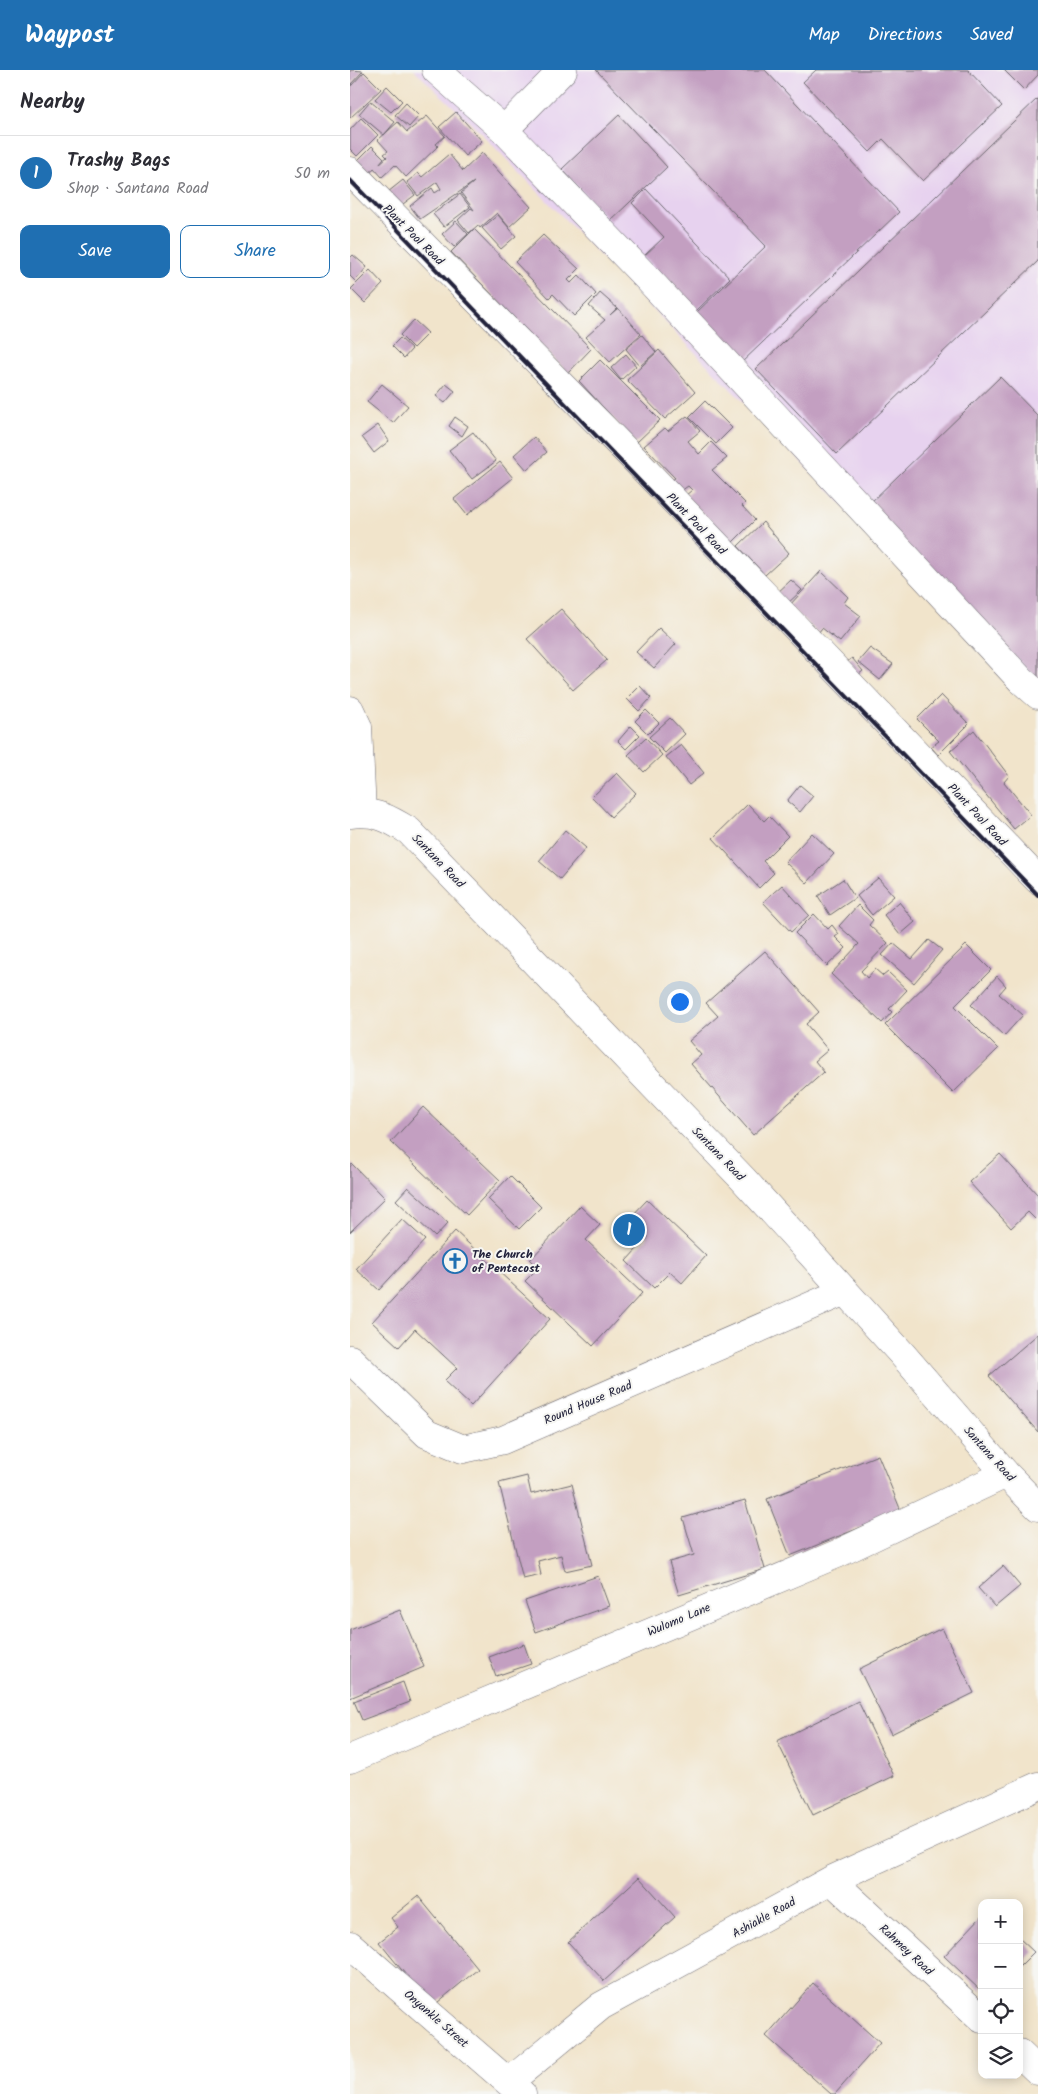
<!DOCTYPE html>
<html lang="en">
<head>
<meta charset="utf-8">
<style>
	:root { --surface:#fff; --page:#f7f7f7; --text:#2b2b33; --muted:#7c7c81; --line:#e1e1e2; --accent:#1f6fb2 }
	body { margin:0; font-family:Kalam,sans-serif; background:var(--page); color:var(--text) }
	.controls { position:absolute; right:15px; bottom:15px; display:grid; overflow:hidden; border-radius:10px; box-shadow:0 2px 12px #0003 }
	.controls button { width:45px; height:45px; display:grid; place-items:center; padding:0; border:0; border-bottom:1px solid var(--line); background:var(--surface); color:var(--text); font:25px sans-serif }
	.you { position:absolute; left:329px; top:931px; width:18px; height:18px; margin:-12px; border:4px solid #fff; border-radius:50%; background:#1a73e8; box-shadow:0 0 0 8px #1a73e833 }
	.badge { display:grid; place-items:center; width:32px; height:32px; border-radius:50%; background:var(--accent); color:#fff; font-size:16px; font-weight:700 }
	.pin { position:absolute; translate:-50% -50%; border:2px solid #fff; box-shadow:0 1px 5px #0006 }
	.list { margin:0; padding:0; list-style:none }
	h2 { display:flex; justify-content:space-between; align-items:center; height:65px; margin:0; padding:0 20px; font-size:21px }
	h2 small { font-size:16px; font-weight:400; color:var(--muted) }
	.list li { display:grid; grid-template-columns:32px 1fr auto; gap:15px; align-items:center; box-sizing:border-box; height:75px; padding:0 20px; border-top:1px solid var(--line) }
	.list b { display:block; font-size:19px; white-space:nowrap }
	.list p { margin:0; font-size:16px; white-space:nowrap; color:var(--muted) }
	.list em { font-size:16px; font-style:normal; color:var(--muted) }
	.actions { display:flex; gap:10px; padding:15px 20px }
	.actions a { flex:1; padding:11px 0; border:1px solid var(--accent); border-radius:10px; text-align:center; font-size:18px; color:var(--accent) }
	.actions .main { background:var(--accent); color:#fff }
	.icon { flex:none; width:28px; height:28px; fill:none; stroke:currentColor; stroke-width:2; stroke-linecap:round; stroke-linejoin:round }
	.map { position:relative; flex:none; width:688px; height:2024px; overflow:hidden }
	header { display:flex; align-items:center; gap:30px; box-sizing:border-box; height:70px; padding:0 25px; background:var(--accent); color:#fff }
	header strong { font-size:24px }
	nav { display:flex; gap:28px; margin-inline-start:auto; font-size:18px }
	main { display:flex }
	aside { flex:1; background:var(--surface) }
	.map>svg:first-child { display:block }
</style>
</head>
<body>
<header>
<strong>Waypost</strong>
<nav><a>Map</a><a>Directions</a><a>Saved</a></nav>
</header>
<main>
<aside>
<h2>Nearby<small></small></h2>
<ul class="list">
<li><span class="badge">1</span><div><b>Trashy Bags</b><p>Shop · Santana Road</p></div><em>50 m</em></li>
</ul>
<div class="actions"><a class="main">Save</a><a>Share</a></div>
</aside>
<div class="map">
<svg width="688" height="2024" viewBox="0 0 688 2024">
	<rect width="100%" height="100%" fill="#f6f6f2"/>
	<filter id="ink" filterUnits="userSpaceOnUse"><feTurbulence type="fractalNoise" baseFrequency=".02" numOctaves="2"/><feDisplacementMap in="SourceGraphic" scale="10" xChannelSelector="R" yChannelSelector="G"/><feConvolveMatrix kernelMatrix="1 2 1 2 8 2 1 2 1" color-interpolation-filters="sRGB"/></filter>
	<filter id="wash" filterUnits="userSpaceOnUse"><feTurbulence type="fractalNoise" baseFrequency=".0096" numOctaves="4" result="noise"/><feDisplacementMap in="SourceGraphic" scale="20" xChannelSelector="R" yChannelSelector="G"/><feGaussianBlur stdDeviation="1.12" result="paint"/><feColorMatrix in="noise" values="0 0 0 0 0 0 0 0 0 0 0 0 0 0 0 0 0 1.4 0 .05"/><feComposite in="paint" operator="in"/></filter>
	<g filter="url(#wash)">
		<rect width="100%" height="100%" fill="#f1e4cb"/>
		<path fill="#e7d2ef" d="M64,0H688V634L123,55Z"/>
		<g id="blocks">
			<path fill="#c39fc1" d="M0,0L13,1L0,15Z
				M246,0H415L549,142L390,294L346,243L416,176Z
				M466,0H618L652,36L573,111L533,69L520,82L453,12Z
				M654,0H688V5L674,20Z
				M14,2L31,19L0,48V17Z
				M37,16L52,31L41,42L25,29Z
				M688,28V191L487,384L406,299Z
				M20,31L45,52L34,65L9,44Z
				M56,33L69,46L59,57L45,45Z
				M106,42L132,71L115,86L89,57Z
				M269,45L317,97L260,151L212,99Z
				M77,46L95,66L86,74L88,76L56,107L45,95L32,107L24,98L20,103L7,91L22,76L34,88L29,94L37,87L34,84L38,81L28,70L48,52L57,62Z
				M11,48L28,65L7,86L0,79V60Z
				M132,83L181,137L159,157L147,143L130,158L128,155L119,163L108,150L121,138L124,140L111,123L124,112L70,149L60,136L82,118L85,123L91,119L87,112L68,126L57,112L68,103L72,107L99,84L113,101Z
				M53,110L65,125L49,137L38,122Z
				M296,119L380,208L346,241L294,186L314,167L282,133Z
				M110,124L120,137L94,157L83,144Z
				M148,145L166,166L151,179L132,158Z
				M106,151L118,164L104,177L92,164Z
				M124,159L241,279L218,303L101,182Z
				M193,165L229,199L218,210L221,213L229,205L246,224L224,246L203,224L199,228L165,192Z
				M3,185L17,197L5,211L0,206V188Z
				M20,200L33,214L15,233L1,219Z
				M250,223L267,238L260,245L268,238L291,264L260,292L236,267L255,250L239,236Z
				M64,250L78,263L63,278L50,265Z
				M292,265L306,282L290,296L276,279Z
				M50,268L62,279L54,288L42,276Z
				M309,280L345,322L315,349L277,310Z
				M276,284L286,296L271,310L261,298Z
				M250,290L310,350L286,373L229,311Z
				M650,307L688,346V610L517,436Z
				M32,314L58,336L43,353L17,332Z
				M96,314L105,321L95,333L86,326Z
				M355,331L382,358L366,374L339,347Z
				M337,346L350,361L338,371L349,384L361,372L377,388L362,400L395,433L392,436L405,450L382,473L335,426L342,420L338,416L328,423L319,412L325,408L294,376L315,358L318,361Z
				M105,347L118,356L112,366L99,356Z
				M28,355L39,371L24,383L12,367Z
				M123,362L146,391L122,409L99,380Z
				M184,367L197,382L177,400L164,385Z
				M150,392L163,408L117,445L104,429Z
				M413,452L439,483L415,505L388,476Z
				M471,501L498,527L494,533L511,546L490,572L472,558L468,563L439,536Z
				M441,510L452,520L436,535L426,524Z
				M211,539L257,590L223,620L177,569Z
				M309,558L326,574L304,598L286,582Z
				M520,578L543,594L530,610L508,592Z
				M502,588L513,601L508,605L497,592Z
				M290,616L301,628L289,641L277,629Z
				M591,625L619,654L588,685L581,677L589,671L567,649Z
				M296,640L309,653L298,664L285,651Z
				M320,648L335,664L315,683L299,667Z
				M281,656L290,665L276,679L268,671Z
				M624,660L659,706L654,712L681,745L664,759L600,681Z
				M296,668L312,685L294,702L278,685Z
				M331,675L354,703L339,715L316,687Z
				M267,703L286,723L261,747L242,727Z
				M450,715L463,726L450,742L437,731Z
				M398,734L414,751L419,746L438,766L413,791L424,803L409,818L363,768Z
				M215,760L236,778L210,809L189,791Z
				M462,763L484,784L457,813L435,792Z
				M528,808L544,826L522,845L507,826Z
				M493,809L505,828L480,845L468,826Z
				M432,815L459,845L441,862L413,832Z
				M549,832L565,852L550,865L534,845Z
				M508,835L523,850L519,855L538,873L511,901L517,908L525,899L533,906L538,902L557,920L539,939L542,942L532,953L481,904L509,874L489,856Z
				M464,844L478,859L482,855L489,864L485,867L496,878L477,896L445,863Z
				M579,870L592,880L564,913L532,885L543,873L562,889Z
				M616,875L641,900L605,936L648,979L603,1023L535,955Z
				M415,881L469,942L456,954L478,980L465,991L474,1002L403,1065L341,994L351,985L339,971L368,946L356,933Z
				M647,906L656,916L649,924L673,945L654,966L621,935Z
				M73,1037L150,1110L117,1145L41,1072Z
				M650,1084L688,1125V1146L685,1149L678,1142L661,1158L619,1112Z
				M2,1094L35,1128L0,1162V1097Z
				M160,1106L191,1137L169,1159L138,1129Z
				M58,1117L98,1153L85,1167L46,1130Z
				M297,1130L356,1186L332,1213L320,1202L304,1218L276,1191L298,1167L279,1149Z
				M230,1136L250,1155L236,1170L292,1223L243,1276L175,1211L188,1198L180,1190Z
				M52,1149L75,1170L29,1220L6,1199Z
				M105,1161L200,1249L121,1336L94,1311L107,1298L65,1259L49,1277L22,1252Z
				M688,1264V1362L639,1306Z
				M528,1385L551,1441L440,1486L417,1429Z
				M177,1406L181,1424L222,1414L242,1495L215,1501L211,1485L188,1491L191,1505L173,1509L149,1413Z
				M395,1430L415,1499L329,1525L319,1492L344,1485L333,1448Z
				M653,1496L670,1516L645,1537L628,1518Z
				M248,1506L259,1536L186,1562L175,1531Z
				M50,1540L74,1597L0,1628V1560Z
				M592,1558L624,1623L541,1664L509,1599Z
				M174,1574L181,1594L146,1606L139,1587Z
				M53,1612L60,1632L12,1650L4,1631Z
				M508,1631L544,1706L463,1745L427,1671Z
				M289,1807L325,1847L254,1911L218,1872Z
				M68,1826L128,1899L82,1937L29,1872L48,1857L41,1848Z
				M632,1846V1922L594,1886Z
				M669,1868L684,1882L669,1897Z
				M463,1913L530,1973L485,2024H481L416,1966Z"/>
		</g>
	</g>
	<g filter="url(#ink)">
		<use href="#blocks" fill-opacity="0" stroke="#6a666d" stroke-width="1"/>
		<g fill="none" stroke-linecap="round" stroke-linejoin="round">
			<defs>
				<path id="minor" d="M86,0L154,60L297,208L671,610L688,625
					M154,60L213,0
					M0,101L286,391L688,810
					M0,640L8,657L12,743
					M0,744C26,741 38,748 59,761L393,1109L552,1284L656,1404L688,1437
					M0,1289L77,1364L113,1379L153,1370L495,1221
					M0,1689L487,1484L656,1404
					M481,1810L632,1949
					M0,1875L172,2024
					M669,1983L688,2001
					M159,2012L251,1936L481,1810L688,1716"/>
			</defs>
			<use href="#minor" stroke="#6a666d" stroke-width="29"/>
			<use href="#minor" stroke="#fff" stroke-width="28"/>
			<path stroke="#22223b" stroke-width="4" d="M0,110L688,825"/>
		</g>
	</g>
	<defs>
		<symbol id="church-ring" viewBox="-11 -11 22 22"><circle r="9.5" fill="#f6f6f2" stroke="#1f6fb2" stroke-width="1.5"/><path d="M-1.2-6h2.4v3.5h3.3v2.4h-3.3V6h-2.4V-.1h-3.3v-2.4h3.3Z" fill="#1f6fb2"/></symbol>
	</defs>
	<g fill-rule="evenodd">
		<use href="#church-ring" x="91" y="1177" width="28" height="28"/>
	</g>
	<g text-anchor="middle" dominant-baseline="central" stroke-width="4" stroke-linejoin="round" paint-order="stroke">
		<g font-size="12" fill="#22223b" stroke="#f6f6f2">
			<text transform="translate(63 165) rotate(45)">Plant Pool Road</text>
			<text transform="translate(346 454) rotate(46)">Plant Pool Road</text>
			<text transform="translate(627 745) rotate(47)">Plant Pool Road</text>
			<text transform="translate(88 791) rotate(46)">Santana Road</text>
			<text transform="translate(368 1084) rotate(46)">Santana Road</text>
			<text transform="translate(238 1333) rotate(-23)">Round House Road</text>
			<text transform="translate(639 1384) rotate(48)">Santana Road</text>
			<text transform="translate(329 1550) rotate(-23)">Wulomo Lane</text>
			<text transform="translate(414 1848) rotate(-29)">Ashiakle Road</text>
			<text transform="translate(556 1880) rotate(43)">Rahmey Road</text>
			<text transform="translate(86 1949) rotate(41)">Onyankle Street</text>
		</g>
		<g font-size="12" font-weight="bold" fill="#22223b" stroke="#f6f6f2" text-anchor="start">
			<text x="122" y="1184">The Church<tspan x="122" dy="14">of Pentecost</tspan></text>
		</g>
	</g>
</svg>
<div class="controls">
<button>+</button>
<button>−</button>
<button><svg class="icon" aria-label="locate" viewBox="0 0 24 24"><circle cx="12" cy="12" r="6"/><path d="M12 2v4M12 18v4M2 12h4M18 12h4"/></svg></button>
<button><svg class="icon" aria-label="layers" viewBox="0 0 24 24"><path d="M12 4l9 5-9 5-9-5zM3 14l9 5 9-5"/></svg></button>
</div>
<div class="you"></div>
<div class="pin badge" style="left:279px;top:1160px">1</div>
</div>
</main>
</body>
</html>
